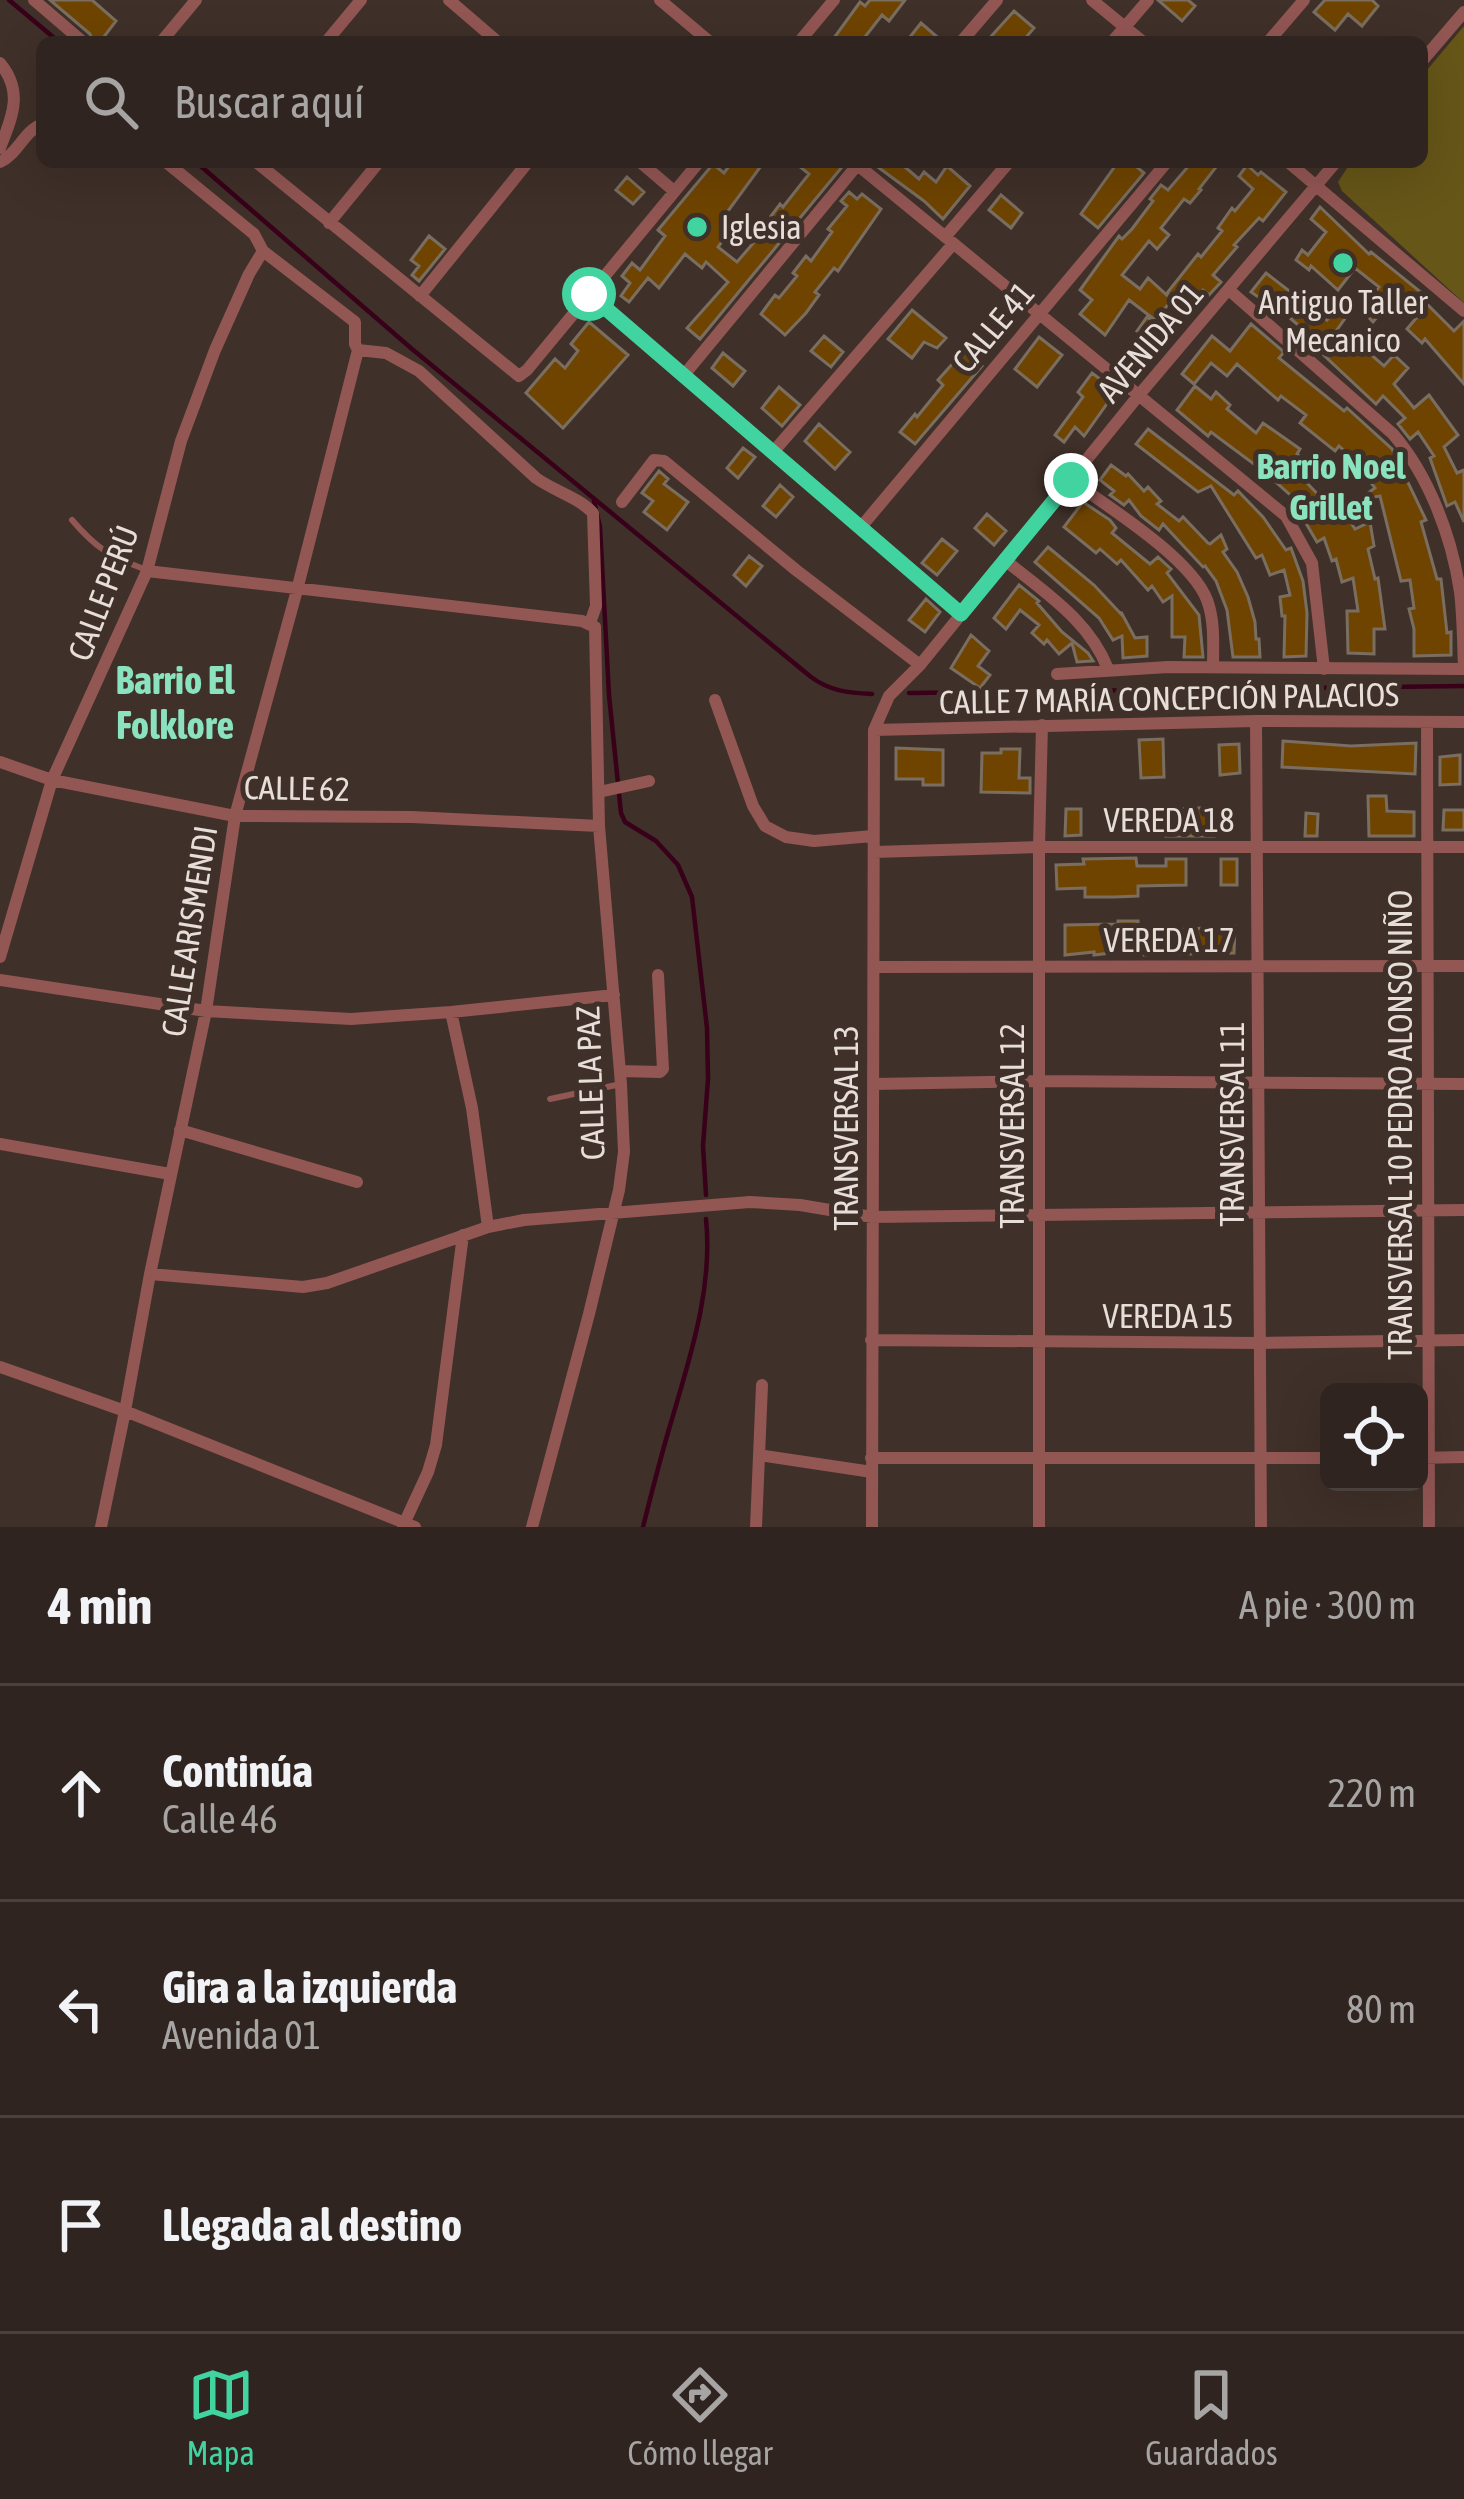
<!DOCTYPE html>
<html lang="es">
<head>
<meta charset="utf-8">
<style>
	:root { --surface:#2f241f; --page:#372c28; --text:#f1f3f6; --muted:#a7a4a4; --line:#4a413d; --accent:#41d4a1 }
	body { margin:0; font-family:"Asap Condensed",sans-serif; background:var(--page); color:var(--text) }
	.controls { position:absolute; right:36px; bottom:36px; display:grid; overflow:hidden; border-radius:18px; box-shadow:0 12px 48px #0002 }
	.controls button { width:108px; height:108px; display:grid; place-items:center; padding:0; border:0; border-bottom:3px solid var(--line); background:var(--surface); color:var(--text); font:60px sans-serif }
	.stop { position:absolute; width:36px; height:36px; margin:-27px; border:9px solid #41d4a1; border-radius:50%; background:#fff }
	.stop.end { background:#41d4a1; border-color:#fff; box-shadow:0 3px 12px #0008 }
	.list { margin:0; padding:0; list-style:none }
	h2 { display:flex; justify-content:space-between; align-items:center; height:156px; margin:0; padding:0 48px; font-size:51px }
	h2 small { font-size:39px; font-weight:400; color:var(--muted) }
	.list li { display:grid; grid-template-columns:78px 1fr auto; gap:36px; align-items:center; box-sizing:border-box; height:216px; padding:0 48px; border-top:3px solid var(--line) }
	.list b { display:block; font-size:45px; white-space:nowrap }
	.list p { margin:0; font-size:39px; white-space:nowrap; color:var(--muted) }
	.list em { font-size:39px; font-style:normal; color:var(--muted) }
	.icon { flex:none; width:66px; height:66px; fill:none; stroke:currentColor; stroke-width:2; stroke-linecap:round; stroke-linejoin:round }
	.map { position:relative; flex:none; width:1464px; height:1527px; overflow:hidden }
	.search { position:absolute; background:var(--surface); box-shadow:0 12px 48px #0002; left:36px; right:36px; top:36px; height:132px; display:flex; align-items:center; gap:30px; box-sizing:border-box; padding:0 42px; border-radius:18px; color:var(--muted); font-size:45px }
	.sheet { height:804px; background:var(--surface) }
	nav { display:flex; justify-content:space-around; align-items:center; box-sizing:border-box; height:168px; border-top:3px solid var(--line); background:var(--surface); font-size:33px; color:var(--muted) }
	nav a { display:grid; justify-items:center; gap:6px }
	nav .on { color:var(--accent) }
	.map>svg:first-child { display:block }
</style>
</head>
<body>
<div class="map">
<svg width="1464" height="1527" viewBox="0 0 1464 1527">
	<rect width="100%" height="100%" fill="#3f3029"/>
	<path fill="#665618" d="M1464,26V303L1342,191L1338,182L1351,162H1422V76Z"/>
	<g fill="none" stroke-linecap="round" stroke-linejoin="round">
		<path stroke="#380019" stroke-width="4.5" d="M9,0L59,42
			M196,162L412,349L811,677C830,691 848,693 872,694
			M594,501L600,527L609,695L621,813L625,822L656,841L678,865L692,897L707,1028L708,1079L703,1146L706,1195
			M909,693L1464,686
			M643,1527C652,1491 661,1455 672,1419C691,1354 713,1287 706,1219"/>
	</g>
	<path fill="#6f4400" stroke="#7a6e60" stroke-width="3" d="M50,0H92L116,21L100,42H93L90,34Z
		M870,0H905L889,21L882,15L861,42H831L860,2L865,6Z
		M1158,0H1188L1195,6L1182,21Z
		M1325,0H1372L1378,6L1362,26L1348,14L1335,30L1314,12Z
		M1014,11L1034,28L1022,42H986Z
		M921,23L943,42H906Z
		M732,162H764L725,215L735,224L718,247L737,262L774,219L771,216L780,204L783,207L809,174L794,162H835L842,167L700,339L687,328L728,282L706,262L702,268L685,254L659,288L648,278L629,302L621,296L630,283L622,276L632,263L640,270L665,236L658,230L713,164L724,173Z
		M871,162H899L919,179L924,172L936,182L947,166L970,186L943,219L924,201Z
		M1118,162H1131L1144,173L1098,228L1081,214Z
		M1192,162H1220L1199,189L1201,190L1190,203L1184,199L1161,228L1169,235L1157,249L1149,241L1122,275L1140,289L1148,278L1172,300L1155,320L1129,300L1105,335L1080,314L1092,300L1080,290L1119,236L1122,239L1132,229L1153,201L1150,199L1161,185L1168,190Z
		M1247,165L1258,175L1261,172L1286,192L1263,221L1259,218L1234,245L1237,247L1213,275L1221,282L1209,295L1203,290L1185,310L1167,293L1198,254L1201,257L1222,231L1218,228L1232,208L1235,211L1253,189L1239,176Z
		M627,177L644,192L633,204L616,190Z
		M849,192L857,199L862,194L881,209L838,271L834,268L815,292L819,295L806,313L785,335L761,314L775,295L779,298L797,276L793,273L806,256L811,261L832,232L828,229L847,206L841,201Z
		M1001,195L1022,213L1011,228L989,210Z
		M1320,207L1369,254L1371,252L1428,298L1425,302L1454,331L1464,321V384L1425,339L1422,343L1407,329L1418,316L1394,297L1373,322L1361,309L1379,287L1355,268L1338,290L1311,266L1309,270L1296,260L1302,250L1308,255L1326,232L1311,219Z
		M429,236L445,249L419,281L412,275L419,266L411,260Z
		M1266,273L1327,320L1335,308L1346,317L1334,334L1356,353L1361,346L1384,366L1394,355L1408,368L1394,384L1414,408L1429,395L1458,435L1444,447L1457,473L1464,470V522L1455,502L1447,506L1430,458L1434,456L1418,432L1410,439L1398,424L1405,418L1383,396L1376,404L1316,348L1315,350L1299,338L1305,331L1291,319L1294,315L1265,293L1261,299L1251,292Z
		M912,310L946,338L937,348L924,342L912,358L888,339Z
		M1147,317L1168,333L1136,374L1121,360L1143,335L1137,331Z
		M589,322L628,355L563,428L526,393L555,359L565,368L578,351L571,344Z
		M1251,324L1284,352L1279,358L1344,411L1347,408L1392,449L1426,520L1421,522L1437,579H1441L1447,633L1451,632V655L1414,656V629L1409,609L1414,608L1410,580L1401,581L1380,496L1358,500L1375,488L1362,471L1364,469L1339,446L1335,451L1300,423L1306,415L1281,396L1278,400L1237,364L1227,376L1211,363L1194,384L1182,374L1212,336L1230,351Z
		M824,336L843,352L831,367L811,351Z
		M1039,337L1062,355L1037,387L1015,369Z
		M963,352L982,366L915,444L900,432L915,414L917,417L943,385L938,380Z
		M723,353L745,371L733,386L712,368Z
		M1092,373L1116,391L1084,436L1075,427L1064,442L1055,435L1083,397L1078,392Z
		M1195,386L1211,399L1216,392L1230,405L1227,409L1256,433L1263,423L1300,449L1297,454L1316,470L1306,482L1329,506L1337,501L1355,529L1370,522L1374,546L1368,549L1375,579L1378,578L1385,629H1374V654L1348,653L1347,611H1358L1353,578L1342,582L1336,559L1332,561L1324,538L1317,542L1304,520L1291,506L1297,501L1262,470L1211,432L1208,436L1177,410Z
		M779,387L800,405L782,426L762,408Z
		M819,424L850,452L835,469L805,441Z
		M1148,429L1234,495L1238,491L1263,517L1286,550L1291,548L1303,581L1307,613L1306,656L1284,657L1285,616H1282L1280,597L1290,595L1284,570L1270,575L1262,555L1256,558L1211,486L1198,492L1136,444Z
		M743,448L755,457L738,478L727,468Z
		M1111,465L1126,476L1128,474L1144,491L1148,487L1161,501L1157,504L1179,521L1183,517L1208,543L1210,544L1221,535L1227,549L1223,552L1237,572L1248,597L1255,622L1256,639H1259L1260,657H1233L1227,610L1216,581L1205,566L1203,567L1163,524L1159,530L1141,516L1129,500L1124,505L1110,495L1114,491L1100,480Z
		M659,471L668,479L664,484L688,502L667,530L644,512L653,501L642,493Z
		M780,485L793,497L776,517L763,506Z
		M1083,502L1110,520L1116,528L1112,533L1150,564L1158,557L1171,569L1167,573L1199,615L1203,657H1184L1185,637H1172V596L1163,602L1152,586L1148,590L1121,560L1117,564L1100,549L1096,553L1064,527Z
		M987,514L1006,531L994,545L975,528Z
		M942,539L957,551L937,575L922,563Z
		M1048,547L1094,585L1121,614V612L1135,638L1147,637V656L1123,658L1122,636L1113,640L1099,618L1035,562Z
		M749,556L762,566L746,586L734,575Z
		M1019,585L1039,601L1037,603L1062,632L1088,653L1093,661L1077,662L1072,643L1059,654L1047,640L1044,644L1032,633L1039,625L1020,610L1006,629L994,618Z
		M926,599L940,612L925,632L909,620Z
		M971,635L989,651L978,666L990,675L980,688L951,668Z
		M1163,739L1164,777L1141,778L1139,740Z
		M1283,741L1351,746L1416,743L1415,774L1282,767Z
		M1239,744L1240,773L1220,775L1219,745Z
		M896,748L943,750V785H923V779H896Z
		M1001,749H1020L1019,778H1030V793L981,792L982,753H1001Z
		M1460,755V784L1440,785V757Z
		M1368,796H1386L1387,811L1414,812V836H1369Z
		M1213,807L1214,836H1166V810Z
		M1066,809H1081V835L1065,836Z
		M1444,810H1464V830H1443Z
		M1306,813L1318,814L1317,836H1305Z
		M1136,858L1137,866H1166V859H1186V885L1138,886V896L1115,897H1085V888L1057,889L1056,865L1084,864L1083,859Z
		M1221,859H1237V885H1221Z
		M1118,921H1138V935H1174V930L1235,926L1234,953L1144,955V949L1094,955V952L1065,955V925L1118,924Z"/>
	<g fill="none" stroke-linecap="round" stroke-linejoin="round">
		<path stroke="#925653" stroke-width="6" d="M72,520C96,548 109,556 144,569
			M550,1099L621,1084"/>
		<path stroke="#925653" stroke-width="12" d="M34,0L83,42
			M449,0L498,42
			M660,0L710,42
			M1092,0L1143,42
			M161,42L196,0
			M326,42L361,0
			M799,42L834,0
			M961,42L997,0
			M1112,42L1148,0
			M1268,42L1304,0
			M1422,61L1464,12
			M0,63C24,92 12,117 0,148
			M0,162C17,155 24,131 42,124
			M256,162L519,376L527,370L699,162
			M640,162L674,191
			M854,162L1286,516L1312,563L1324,669
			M1288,162L1464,311
			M329,223L379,162
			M945,237L1009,162
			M589,294L961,614
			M420,296L528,162
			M358,350L386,353L419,371L536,478C554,491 578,497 593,513L596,606L590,623
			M684,375L859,163
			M774,451L953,244
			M1071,480C1108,507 1191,558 1207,600C1215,621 1213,645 1213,667
			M622,502L654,460L664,461L796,570L920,665
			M861,527L1167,162
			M1005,560C1044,592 1089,620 1108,669
			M147,571L582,621L595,627L599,826L621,1084L624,1152L619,1190L589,1314L532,1527
			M1057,674L1168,667L1464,669C1463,643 1463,617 1460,592C1452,537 1429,476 1393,434L1229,290
			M715,700L753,806L765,826L786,837L814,841L873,836
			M1256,721L1261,1527
			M1427,722L1429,1527
			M874,730L1256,721L1464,722
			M0,762L52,780L235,816L412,817L599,826
			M599,792L649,781
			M874,852L1039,847H1464
			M0,957L52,780L147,571L181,441L215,350L249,274L263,251
			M874,967L1464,966
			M0,980L206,1011L351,1019L451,1012L614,995
			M451,1012L472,1108L488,1227
			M620,1071L660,1072L663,1069L658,975
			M873,1084L1039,1081L1464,1084
			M180,1130L357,1182
			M0,1144L170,1174
			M150,1274L303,1287L327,1283L488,1227L524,1220L750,1202L800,1205L872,1217L1464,1210
			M871,1340L1260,1343L1464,1340
			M0,1367L125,1411L415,1527
			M759,1455L872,1472
			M871,1458H1329
			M1419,1458L1464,1457
			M403,1526L428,1472L436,1445L463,1235
			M101,1527L125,1411L150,1274L206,1011L235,816L297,590L358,350L355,344V322L263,251L254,234L166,162
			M756,1527L762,1385
			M872,1527L874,730L889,696L920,665L1139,395L1336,162
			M1039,1527V847L1042,725"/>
	</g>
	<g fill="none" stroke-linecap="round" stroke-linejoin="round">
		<path stroke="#41d4a1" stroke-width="15" d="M589,294L961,614L1071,480"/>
	</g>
	<g fill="#41d4a1" stroke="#3f3029" stroke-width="4.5">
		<circle cx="697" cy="227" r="12"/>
		<circle cx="1343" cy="263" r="12"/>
	</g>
	<g text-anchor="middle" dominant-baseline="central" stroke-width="10" stroke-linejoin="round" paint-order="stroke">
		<g font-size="33" fill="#e8ded9" stroke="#3f3029" text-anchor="start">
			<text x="721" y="227">Iglesia</text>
			<text x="1343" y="302" text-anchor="middle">Antiguo Taller<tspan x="1343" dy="38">Mecanico</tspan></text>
		</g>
		<g font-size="33" fill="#e8ded9" stroke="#3f3029">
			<text transform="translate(993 327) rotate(-50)">CALLE 41</text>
			<text transform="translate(1150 342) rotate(-50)">AVENIDA 01</text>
			<text transform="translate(103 593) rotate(-69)">CALLE PERÚ</text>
			<text transform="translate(1169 698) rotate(-1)">CALLE 7 MARÍA CONCEPCIÓN PALACIOS</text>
			<text transform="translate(297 788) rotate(1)">CALLE 62</text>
			<text x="1169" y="820">VEREDA 18</text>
			<text transform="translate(189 931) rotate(-81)">CALLE ARISMENDI</text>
			<text x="1169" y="940">VEREDA 17</text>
			<text transform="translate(590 1083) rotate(-92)">CALLE LA PAZ</text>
			<text transform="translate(1232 1124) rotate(-90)">TRANSVERSAL 11</text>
			<text transform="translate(1400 1125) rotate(-90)">TRANSVERSAL 10 PEDRO ALONSO NIÑO</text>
			<text transform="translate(1012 1126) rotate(-90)">TRANSVERSAL 12</text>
			<text transform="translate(846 1128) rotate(-90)">TRANSVERSAL 13</text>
			<text x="1168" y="1316">VEREDA 15</text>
		</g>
		<g font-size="36" font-weight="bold" fill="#8be2be" stroke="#3f3029">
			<text x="1331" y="466">Barrio Noel<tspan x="1331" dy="41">Grillet</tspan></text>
		</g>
		<g font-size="39" font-weight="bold" fill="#8be2be" stroke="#3f3029">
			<text x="175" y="680">Barrio El<tspan x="175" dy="45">Folklore</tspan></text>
		</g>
	</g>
</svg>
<div class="controls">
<button><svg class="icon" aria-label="locate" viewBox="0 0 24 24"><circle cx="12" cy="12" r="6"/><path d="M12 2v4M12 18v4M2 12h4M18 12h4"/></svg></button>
</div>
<div class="stop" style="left:589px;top:294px"></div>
<div class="stop end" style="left:1071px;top:480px"></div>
<div class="search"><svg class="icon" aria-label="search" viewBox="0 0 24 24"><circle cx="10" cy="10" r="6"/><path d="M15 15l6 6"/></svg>Buscar aquí</div>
</div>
<section class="sheet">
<h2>4 min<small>A pie · 300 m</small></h2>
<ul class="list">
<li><svg class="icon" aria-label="ahead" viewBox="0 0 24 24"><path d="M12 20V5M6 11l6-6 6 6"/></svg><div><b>Continúa</b><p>Calle 46</p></div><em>220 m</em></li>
<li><svg class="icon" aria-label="left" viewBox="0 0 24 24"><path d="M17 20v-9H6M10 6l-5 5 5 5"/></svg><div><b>Gira a la izquierda</b><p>Avenida 01</p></div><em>80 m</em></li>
<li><svg class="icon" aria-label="arrive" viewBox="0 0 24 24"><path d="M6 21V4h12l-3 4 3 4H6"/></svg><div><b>Llegada al destino</b></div></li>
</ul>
</section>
<nav>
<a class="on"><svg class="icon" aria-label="map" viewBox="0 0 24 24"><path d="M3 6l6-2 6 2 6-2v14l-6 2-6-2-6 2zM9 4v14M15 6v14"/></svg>Mapa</a>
<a><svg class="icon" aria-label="directions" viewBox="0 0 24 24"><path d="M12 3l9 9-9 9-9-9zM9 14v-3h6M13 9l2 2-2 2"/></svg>Cómo llegar</a>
<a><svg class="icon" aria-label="saved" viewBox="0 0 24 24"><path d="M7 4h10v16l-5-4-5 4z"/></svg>Guardados</a>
</nav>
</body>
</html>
